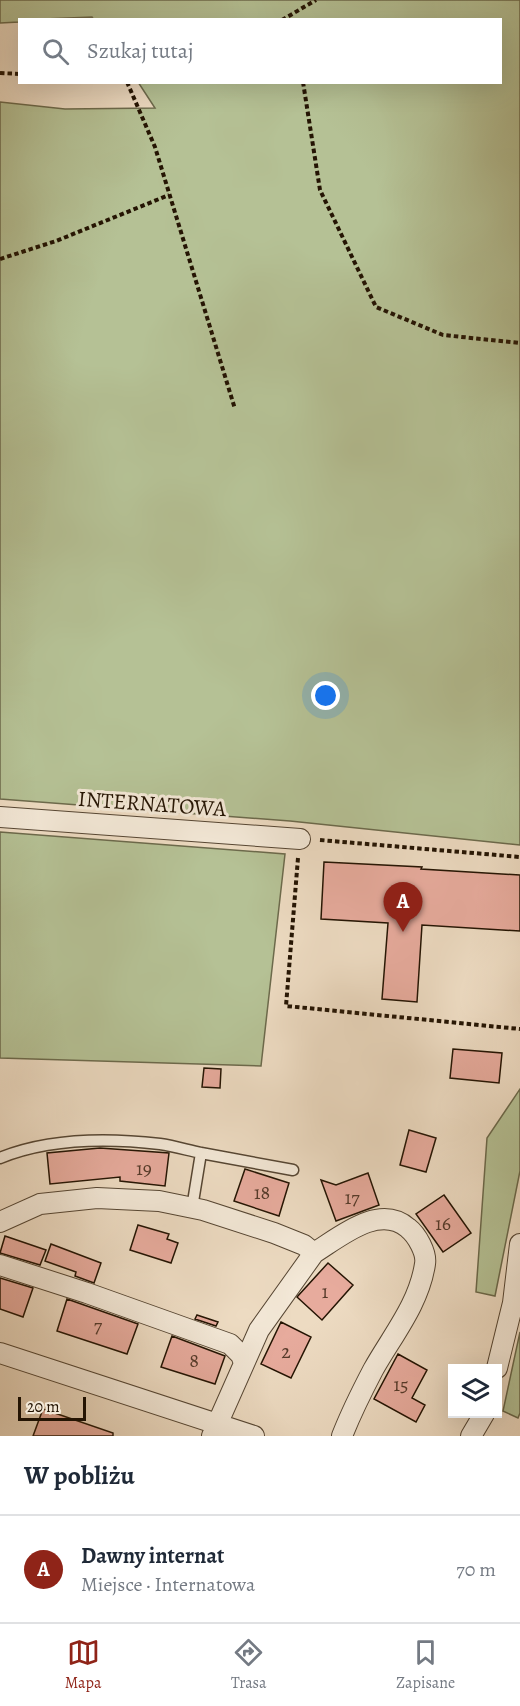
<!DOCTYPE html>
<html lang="pl">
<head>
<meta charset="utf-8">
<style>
	:root { --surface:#fff; --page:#f2f2f3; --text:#1f2937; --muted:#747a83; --line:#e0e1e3; --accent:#8f2418 }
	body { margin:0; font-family:Alegreya,serif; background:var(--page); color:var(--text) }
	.controls { position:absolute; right:18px; bottom:18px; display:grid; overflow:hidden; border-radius:0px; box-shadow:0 6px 24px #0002 }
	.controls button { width:54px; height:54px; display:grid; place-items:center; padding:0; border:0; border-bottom:2px solid var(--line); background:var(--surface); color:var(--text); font:30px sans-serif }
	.scale { position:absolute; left:18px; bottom:15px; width:68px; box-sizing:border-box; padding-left:6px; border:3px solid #241403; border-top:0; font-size:16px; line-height:21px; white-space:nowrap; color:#241403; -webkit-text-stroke:4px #f3e8d7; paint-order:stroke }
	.you { position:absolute; left:326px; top:696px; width:21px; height:21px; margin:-15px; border:4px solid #fff; border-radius:50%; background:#1a73e8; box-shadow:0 0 0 9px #1a73e833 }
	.badge { display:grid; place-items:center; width:39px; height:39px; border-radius:50%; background:var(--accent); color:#fff; font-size:20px; font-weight:700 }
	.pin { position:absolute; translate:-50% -50px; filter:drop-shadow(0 2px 3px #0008) }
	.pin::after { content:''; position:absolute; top:32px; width:21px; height:18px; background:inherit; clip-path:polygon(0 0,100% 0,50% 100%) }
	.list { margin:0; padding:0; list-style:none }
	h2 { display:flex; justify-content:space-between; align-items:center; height:78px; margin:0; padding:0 24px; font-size:26px }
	h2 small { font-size:20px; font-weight:400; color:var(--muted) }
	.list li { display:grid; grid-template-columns:39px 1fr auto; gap:18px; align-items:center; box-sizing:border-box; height:108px; padding:0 24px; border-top:2px solid var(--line) }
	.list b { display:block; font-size:22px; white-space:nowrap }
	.list p { margin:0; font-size:20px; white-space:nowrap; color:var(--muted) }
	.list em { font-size:20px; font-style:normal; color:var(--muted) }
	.icon { flex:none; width:33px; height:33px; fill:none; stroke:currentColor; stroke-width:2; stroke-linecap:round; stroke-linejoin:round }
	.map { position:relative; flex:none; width:520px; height:1436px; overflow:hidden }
	.search { position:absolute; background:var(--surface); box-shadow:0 6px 24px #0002; left:18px; right:18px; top:18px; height:66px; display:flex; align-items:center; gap:15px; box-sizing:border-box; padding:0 21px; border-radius:0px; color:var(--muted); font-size:22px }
	.sheet { height:186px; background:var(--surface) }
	nav { display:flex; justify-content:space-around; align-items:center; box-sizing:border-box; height:84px; border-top:2px solid var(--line); background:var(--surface); font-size:16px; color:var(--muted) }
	nav a { display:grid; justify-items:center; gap:3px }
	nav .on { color:var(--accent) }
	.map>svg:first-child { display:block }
</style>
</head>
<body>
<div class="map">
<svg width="520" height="1436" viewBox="0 0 520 1436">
	<rect width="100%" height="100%" fill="#eddbc2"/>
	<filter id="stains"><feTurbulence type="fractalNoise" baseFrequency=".00333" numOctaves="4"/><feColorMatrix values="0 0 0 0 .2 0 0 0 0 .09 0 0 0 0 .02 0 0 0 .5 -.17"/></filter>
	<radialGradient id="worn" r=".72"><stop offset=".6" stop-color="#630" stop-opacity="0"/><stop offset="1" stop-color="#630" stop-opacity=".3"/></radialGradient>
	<path fill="#b5c195" stroke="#6c6a4c" stroke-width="1.5" d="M0,0H520V845L290,821L0,799V102L65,109L155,108L138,82H500V20H94L92,17L20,20L19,22L0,23Z
		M0,832L285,854L261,1066L0,1058Z
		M520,1089V1171L495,1296L476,1292L487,1138Z
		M520,1332V1413L518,1418L503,1411Z"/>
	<path fill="#e7ab9d" stroke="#241403" stroke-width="1.5" d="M324,862L422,867L421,869L520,875V931L422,925L417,1002L382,999L388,923L321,919Z
		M453,1049L502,1053L499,1083L450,1078Z
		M204,1068L221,1069L220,1088L202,1087Z
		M409,1130L436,1138L426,1172L400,1165Z
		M100,1148L169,1153L165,1186L120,1181V1177L50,1184L47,1153Z
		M245,1169L289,1183L279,1216L234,1201Z
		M368,1173L379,1205L336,1221L321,1180L336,1185Z
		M444,1195L471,1233L443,1252L416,1214Z
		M138,1225L169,1234L167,1239L178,1243L171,1263L130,1250Z
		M5,1236L46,1250L40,1265L0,1253Z
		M51,1244L101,1263L94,1283L75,1276L76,1272L45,1261Z
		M328,1263L353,1285L322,1320L297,1297Z
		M0,1278L33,1288L23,1317L0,1309Z
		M67,1299L138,1324L127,1354L57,1331Z
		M197,1315L218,1322L216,1326L195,1319Z
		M281,1322L311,1337L291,1378L261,1364Z
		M172,1336L225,1356L215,1384L161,1367Z
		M398,1354L427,1370L412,1398L425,1405L416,1422L374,1399Z
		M43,1409L113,1433V1436H33Z"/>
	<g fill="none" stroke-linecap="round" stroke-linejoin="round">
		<defs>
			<path id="lane" d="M0,1158C49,1138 108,1138 160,1144C174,1146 187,1150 201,1153
				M192,1208L201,1153L293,1170"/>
			<path id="street" d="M0,817L300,839
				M0,1222L40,1204L97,1198L159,1201L203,1210L274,1233L304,1245L314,1253C340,1237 379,1203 408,1228C417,1235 427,1253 425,1264C419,1304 392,1336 373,1370C362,1391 351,1413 342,1436
				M0,1265L87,1293L230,1344L241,1355L244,1363
				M0,1353L254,1436
				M497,1368L513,1303L520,1244
				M212,1436L259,1330L314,1253
				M471,1436L484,1414"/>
		</defs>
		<use href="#lane" stroke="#564633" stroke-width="13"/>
		<use href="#street" stroke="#564633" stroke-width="22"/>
		<path stroke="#241403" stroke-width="4" stroke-dasharray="4.5 3" stroke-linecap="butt" d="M282,20L316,0
			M0,73L20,74
			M127,82L155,147L235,409
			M303,82L320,190L376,307L443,335L520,343
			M0,259L56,241L169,195
			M320,840L520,857
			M298,858L286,1006L520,1029"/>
		<use href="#lane" stroke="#f3e8d7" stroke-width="10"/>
		<use href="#street" stroke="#f3e8d7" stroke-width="20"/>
	</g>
	<g text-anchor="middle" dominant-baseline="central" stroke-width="6" stroke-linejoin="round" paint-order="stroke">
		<g font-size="20" fill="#553a2a">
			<text x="144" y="1168">19</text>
			<text x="262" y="1192">18</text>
			<text x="352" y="1197">17</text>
			<text x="443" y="1223">16</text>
			<text x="325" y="1291">1</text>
			<text x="98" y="1325">7</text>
			<text x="286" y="1351">2</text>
			<text x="194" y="1360">8</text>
			<text x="401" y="1384">15</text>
		</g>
		<g font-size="22" fill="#241403" stroke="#f3e8d7">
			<text transform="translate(152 804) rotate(4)">INTERNATOWA</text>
		</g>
	</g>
	<rect width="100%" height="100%" filter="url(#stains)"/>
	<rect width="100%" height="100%" fill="url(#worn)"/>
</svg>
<div class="controls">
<button><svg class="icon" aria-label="layers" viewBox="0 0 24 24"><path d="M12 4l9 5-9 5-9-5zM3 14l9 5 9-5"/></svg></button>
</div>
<div class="scale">20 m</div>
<div class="you"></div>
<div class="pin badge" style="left:403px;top:932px">A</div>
<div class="search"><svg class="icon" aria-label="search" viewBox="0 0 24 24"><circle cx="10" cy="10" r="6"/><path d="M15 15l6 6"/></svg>Szukaj tutaj</div>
</div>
<section class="sheet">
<h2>W pobliżu<small></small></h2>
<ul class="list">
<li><span class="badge">A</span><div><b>Dawny internat</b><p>Miejsce · Internatowa</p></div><em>70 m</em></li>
</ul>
</section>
<nav>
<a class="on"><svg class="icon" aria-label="map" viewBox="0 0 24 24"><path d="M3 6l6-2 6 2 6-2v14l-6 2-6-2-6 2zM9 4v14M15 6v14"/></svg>Mapa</a>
<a><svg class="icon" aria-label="directions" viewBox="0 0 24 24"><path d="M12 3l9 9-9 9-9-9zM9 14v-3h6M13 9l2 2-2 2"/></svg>Trasa</a>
<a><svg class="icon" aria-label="saved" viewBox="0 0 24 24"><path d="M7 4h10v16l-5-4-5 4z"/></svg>Zapisane</a>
</nav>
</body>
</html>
